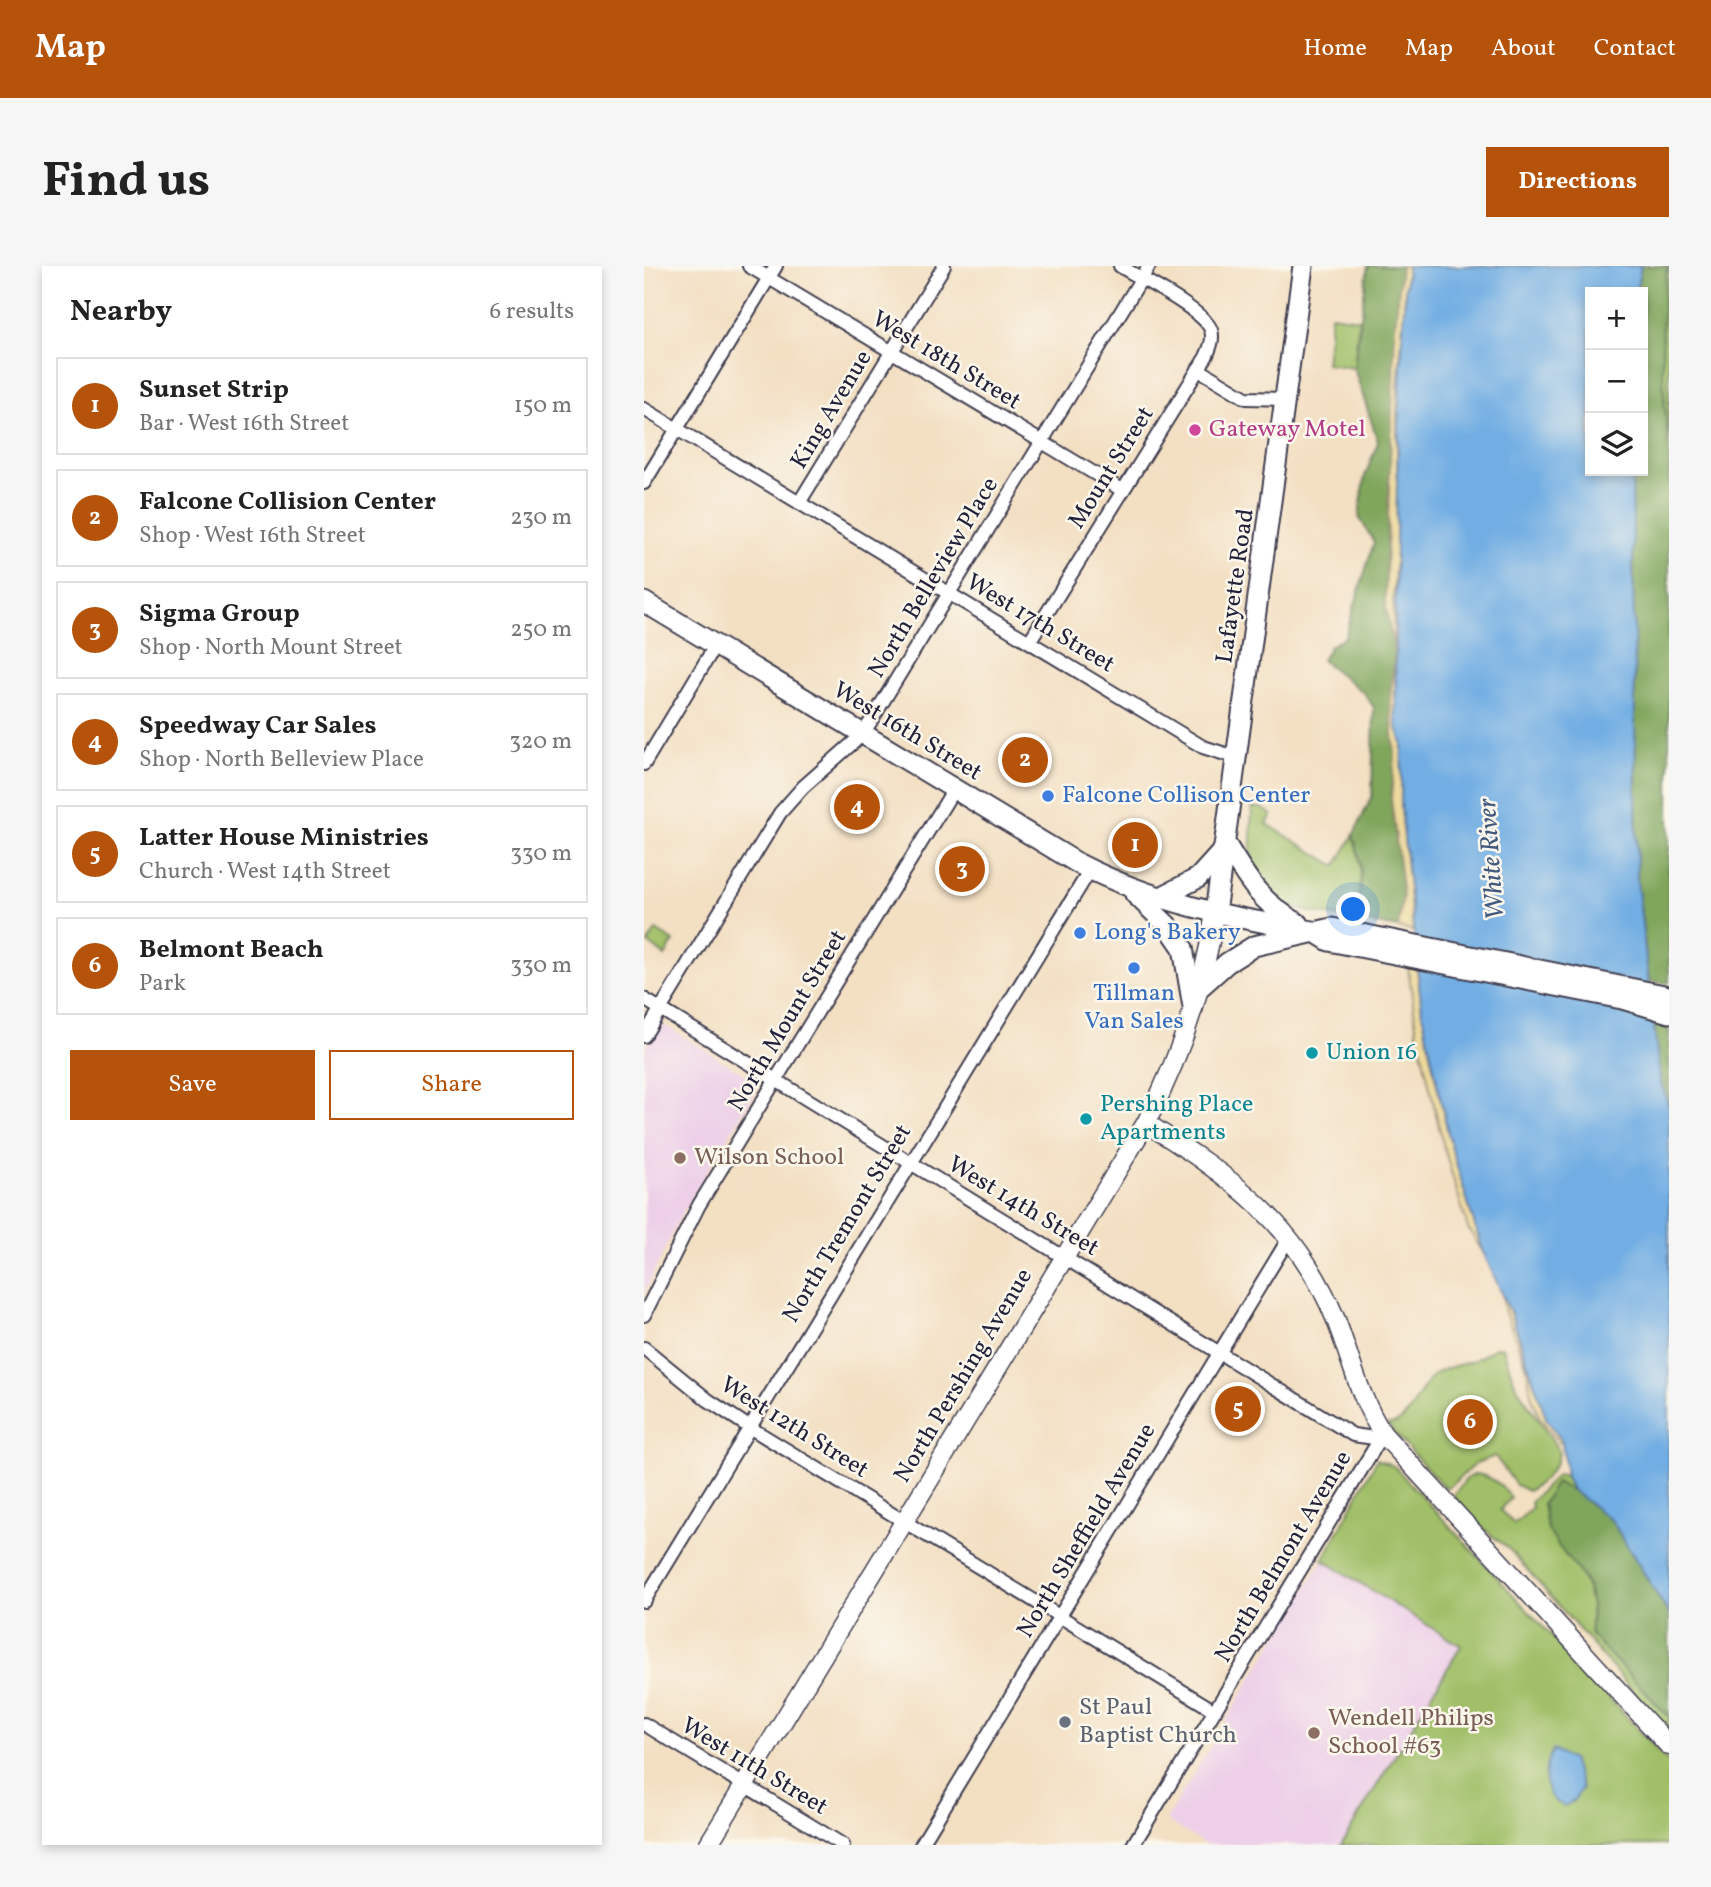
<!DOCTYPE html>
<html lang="en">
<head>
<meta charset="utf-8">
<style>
	:root { --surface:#fff; --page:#f6f6f6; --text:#222; --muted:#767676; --line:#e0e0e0; --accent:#b45309 }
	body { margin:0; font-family:Vollkorn,serif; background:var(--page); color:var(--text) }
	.controls { position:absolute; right:21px; top:21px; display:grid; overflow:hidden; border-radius:0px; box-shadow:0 4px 10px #0003 }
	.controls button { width:63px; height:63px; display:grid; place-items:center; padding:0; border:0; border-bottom:2px solid var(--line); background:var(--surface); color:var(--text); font:35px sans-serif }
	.you { position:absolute; left:710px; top:644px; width:24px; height:24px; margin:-18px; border:5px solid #fff; border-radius:50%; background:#1a73e8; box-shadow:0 0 0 10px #1a73e833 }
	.badge { display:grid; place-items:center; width:46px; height:46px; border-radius:50%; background:var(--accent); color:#fff; font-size:23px; font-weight:700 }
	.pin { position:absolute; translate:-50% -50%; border:4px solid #fff; box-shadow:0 2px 7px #0006 }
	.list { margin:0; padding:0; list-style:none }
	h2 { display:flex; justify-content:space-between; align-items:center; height:91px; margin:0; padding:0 28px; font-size:30px }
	h2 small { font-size:23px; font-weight:400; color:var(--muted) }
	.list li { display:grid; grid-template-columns:46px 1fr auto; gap:21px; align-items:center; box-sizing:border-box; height:98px; margin:0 14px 14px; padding:0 14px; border:2px solid var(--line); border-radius:0px }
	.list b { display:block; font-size:26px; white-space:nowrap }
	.list p { margin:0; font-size:23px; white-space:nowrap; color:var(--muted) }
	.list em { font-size:23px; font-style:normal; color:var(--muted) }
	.actions { display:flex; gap:14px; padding:21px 28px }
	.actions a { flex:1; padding:16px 0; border:2px solid var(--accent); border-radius:0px; text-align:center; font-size:24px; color:var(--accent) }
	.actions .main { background:var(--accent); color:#fff }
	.icon { flex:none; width:38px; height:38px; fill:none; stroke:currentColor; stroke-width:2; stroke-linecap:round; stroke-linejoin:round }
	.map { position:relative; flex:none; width:1025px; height:1579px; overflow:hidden; border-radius:0px }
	header { display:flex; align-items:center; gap:42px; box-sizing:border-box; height:98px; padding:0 35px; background:var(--accent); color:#fff }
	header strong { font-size:33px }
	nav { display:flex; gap:38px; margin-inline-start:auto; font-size:24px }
	.intro { display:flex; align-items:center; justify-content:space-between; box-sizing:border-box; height:168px; padding:0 42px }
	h1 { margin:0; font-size:49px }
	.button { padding:18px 32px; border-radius:0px; background:var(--accent); color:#fff; font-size:24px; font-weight:700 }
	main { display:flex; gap:42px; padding:0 42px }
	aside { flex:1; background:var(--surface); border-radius:0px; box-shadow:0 4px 10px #0003 }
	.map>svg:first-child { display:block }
</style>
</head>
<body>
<header>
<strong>Map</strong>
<nav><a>Home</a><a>Map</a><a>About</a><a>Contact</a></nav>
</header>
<div class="intro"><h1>Find us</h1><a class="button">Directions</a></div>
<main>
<aside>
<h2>Nearby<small>6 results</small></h2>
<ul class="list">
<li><span class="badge">1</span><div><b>Sunset Strip</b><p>Bar · West 16th Street</p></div><em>150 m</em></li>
<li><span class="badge">2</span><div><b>Falcone Collision Center</b><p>Shop · West 16th Street</p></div><em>230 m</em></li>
<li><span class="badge">3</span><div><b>Sigma Group</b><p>Shop · North Mount Street</p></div><em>250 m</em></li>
<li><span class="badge">4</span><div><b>Speedway Car Sales</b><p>Shop · North Belleview Place</p></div><em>320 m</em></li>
<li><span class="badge">5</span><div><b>Latter House Ministries</b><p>Church · West 14th Street</p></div><em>330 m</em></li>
<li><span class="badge">6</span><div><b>Belmont Beach</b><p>Park</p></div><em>330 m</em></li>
</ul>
<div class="actions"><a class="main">Save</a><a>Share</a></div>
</aside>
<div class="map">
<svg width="1025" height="1579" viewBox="0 0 1025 1579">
	<rect width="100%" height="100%" fill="#fbf7ec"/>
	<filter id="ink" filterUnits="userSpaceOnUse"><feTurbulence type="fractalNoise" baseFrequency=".0143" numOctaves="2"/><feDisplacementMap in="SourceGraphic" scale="14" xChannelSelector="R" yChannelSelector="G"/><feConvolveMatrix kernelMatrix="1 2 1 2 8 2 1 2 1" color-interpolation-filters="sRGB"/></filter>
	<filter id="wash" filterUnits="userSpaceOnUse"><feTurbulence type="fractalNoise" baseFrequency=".00686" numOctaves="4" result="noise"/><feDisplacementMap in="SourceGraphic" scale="28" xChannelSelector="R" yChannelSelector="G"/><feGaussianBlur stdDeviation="1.57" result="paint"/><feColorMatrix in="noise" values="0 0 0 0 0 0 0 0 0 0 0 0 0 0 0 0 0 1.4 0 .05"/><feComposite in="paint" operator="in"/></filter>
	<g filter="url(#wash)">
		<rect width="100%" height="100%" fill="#f3dfc2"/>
		<path fill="#edd0e8" d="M20,759L108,813L114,822L36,951L0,1027V790L3,779L15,760Z
			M679,1294L817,1380L697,1579H562L522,1554Z"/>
		<path fill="#a0bf67" stroke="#617051" stroke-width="2" d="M1023,0H1025V182C1018,123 1015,59 1023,0Z
			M687,49L715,53L710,102L682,98Z
			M608,542H618L628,549L623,558L692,600L709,570C720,599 721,626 706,653L651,643L632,635L606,599Z
			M12,664L30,675L21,690L4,677Z
			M852,1081L859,1082L871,1118L915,1185C914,1202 898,1216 884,1225L872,1219L851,1190L832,1197L804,1222L799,1220L743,1159C767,1158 772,1127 787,1112C797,1101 814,1100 828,1095C836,1092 844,1086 852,1081Z
			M733,1193L750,1200L1025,1497V1579H697L817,1380L679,1294Z
			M832,1208C847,1210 859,1220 867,1232L856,1244L870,1258L888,1242L887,1235L914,1208L922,1210L928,1224L912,1217L904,1264C932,1300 953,1320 946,1368L1025,1451V1467L867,1285L840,1263L809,1230L823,1212Z"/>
		<path fill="#80a65c" stroke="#51644c" stroke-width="2" d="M724,0H757L751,62L741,336L751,390L746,431L751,490L747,532L759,631L754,662L706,653C721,626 720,599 709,570L728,530L730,442L721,428L678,394L686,380L701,371L730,276L715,251L721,210L734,176L710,102Z
			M997,0H1023C1015,59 1018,123 1025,182V717L1005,715L993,615L988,205H999V26H992Z
			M1009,751L1025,755V842L1016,813Z
			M912,1216L936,1228L968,1255L1025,1348V1451L946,1368C955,1307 929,1309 905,1265C901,1258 901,1247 899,1238Z"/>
		<path fill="#eeda9e" stroke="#887e6c" stroke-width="2" d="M757,0H763L753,134V270L749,336L752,458L758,476L757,541L769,665L754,662L759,630L747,532L751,490L746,431L751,390L741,336L751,62Z
			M764,701L773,703C784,800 810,893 839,986L824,962L800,882L773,766Z
			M858,1027C880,1075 889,1133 918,1175L915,1177L896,1152L888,1132L882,1099L861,1046Z"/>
		<path fill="#72aee3" stroke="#4a688f" stroke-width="2" d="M763,0H997L992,26H946V205H988L993,615L1016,813L1025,842V1348L968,1255L928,1224L922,1210L918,1175L902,1152L867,1047L839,986L807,881L778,747L757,541L758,476L752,459C750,305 752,153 763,0Z
			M909,1484L928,1494L938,1522L930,1534L921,1540C897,1533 898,1501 909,1484Z"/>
	</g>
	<g filter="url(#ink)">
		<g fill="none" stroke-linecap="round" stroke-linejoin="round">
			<defs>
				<path id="street" d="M105,0L478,224
					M554,103L602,132L643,133
					M0,143L559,481L594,492
					M0,217L132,0
					M155,237L300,0
					M385,376L562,91C566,82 570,73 567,64C560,44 495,12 476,0
					M0,498L71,380
					M0,733L709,1169L730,1172L739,1168
					M0,770L136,547L159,521L219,468L505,0
					M0,1049L55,939L310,523
					M0,1082L64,1134L105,1161L571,1445
					M0,1335L446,604
					M0,1458L199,1579
					M277,1579L645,972
					M489,1579L739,1168"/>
				<path id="secondary" d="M502,857C587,911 653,957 692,1054C707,1093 716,1134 739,1168L1025,1480
					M64,1579L502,857C536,791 560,720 571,647"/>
				<path id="primary" d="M0,336L435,598C509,636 587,652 669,665L685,675L978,733L1025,747
					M583,580C605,616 617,637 655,658
					M491,628L524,660L539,682L549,741
					M515,632L554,612L582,581
					M571,647L659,0
					M554,723L583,697L610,680L688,662L1025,730"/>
			</defs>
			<use href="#street" stroke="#413e4f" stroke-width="16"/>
			<use href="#secondary" stroke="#413e4f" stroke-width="21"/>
			<use href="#primary" stroke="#413e4f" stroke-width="23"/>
			<use href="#street" stroke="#fff" stroke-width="12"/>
			<use href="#secondary" stroke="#fff" stroke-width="18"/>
			<use href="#primary" stroke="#fff" stroke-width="19"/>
		</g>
	</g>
	<circle fill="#d1479c" stroke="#fbf7ec" stroke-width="2.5" cx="551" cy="164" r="7"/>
	<g fill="#3f7fe0" stroke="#fbf7ec" stroke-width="2.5">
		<circle cx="404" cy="530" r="7"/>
		<circle cx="436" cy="667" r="7"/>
		<circle cx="490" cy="702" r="7"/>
	</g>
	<g fill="#0f9aa8" stroke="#fbf7ec" stroke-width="2.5">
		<circle cx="668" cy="787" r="7"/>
		<circle cx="442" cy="853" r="7"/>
	</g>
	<g fill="#8d6e63" stroke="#fbf7ec" stroke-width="2.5">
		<circle cx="36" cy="892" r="7"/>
		<circle cx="670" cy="1467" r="7"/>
	</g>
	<circle fill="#6b7280" stroke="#fbf7ec" stroke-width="2.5" cx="421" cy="1456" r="7"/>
	<g text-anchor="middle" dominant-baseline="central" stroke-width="5" stroke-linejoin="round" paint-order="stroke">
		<g font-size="24" fill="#22223b" stroke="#fbf7ec">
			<text transform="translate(302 95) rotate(31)">West 18th Street</text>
			<text transform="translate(188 144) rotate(-59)">King Avenue</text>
			<text transform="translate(468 202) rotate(-58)">Mount Street</text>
			<text transform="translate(290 312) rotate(-59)">North Belleview Place</text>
			<text transform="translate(592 320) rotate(-82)">Lafayette Road</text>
			<text transform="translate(396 358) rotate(31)">West 17th Street</text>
			<text transform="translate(263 466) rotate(31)">West 16th Street</text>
			<text transform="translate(144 755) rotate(-59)">North Mount Street</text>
			<text transform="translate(379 941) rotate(31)">West 14th Street</text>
			<text transform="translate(204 958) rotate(-59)">North Tremont Street</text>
			<text transform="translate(320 1110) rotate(-59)">North Pershing Avenue</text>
			<text transform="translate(150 1162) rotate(32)">West 12th Street</text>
			<text transform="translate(443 1265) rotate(-59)">North Sheffield Avenue</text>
			<text transform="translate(640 1291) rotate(-59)">North Belmont Avenue</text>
			<text transform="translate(110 1501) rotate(31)">West 11th Street</text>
		</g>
		<g font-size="24" fill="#b23c85" stroke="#fbf7ec" text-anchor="start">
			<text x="565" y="164">Gateway Motel</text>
		</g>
		<g font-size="24" fill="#366cbe" stroke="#fbf7ec" text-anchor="start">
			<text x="418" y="530">Falcone Collison Center</text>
			<text x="450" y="667">Long's Bakery</text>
			<text x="490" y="728" text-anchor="middle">Tillman<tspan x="490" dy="28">Van Sales</tspan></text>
		</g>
		<g font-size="24" fill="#0d838f" stroke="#fbf7ec" text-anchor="start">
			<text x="682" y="787">Union 16</text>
			<text x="456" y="839">Pershing Place<tspan x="456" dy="28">Apartments</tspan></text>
		</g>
		<g font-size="24" fill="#785e54" stroke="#fbf7ec" text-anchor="start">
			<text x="50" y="892">Wilson School</text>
			<text x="684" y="1453">Wendell Philips<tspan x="684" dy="28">School #63</tspan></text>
		</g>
		<g font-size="24" fill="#5b616d" stroke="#fbf7ec" text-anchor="start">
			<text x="435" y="1442">St Paul<tspan x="435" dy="28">Baptist Church</tspan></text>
		</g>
		<g font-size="26" font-style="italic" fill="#425a7e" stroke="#fbf7ec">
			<text transform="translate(848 593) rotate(-94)">White River</text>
		</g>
	</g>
</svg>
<div class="controls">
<button>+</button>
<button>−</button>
<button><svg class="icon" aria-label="layers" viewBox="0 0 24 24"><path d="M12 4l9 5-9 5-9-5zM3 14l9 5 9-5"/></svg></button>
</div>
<div class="you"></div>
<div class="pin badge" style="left:491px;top:579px">1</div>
<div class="pin badge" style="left:381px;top:494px">2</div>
<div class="pin badge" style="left:318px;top:603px">3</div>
<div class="pin badge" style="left:213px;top:541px">4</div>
<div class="pin badge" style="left:594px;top:1143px">5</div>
<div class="pin badge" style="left:826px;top:1156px">6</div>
</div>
</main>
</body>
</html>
